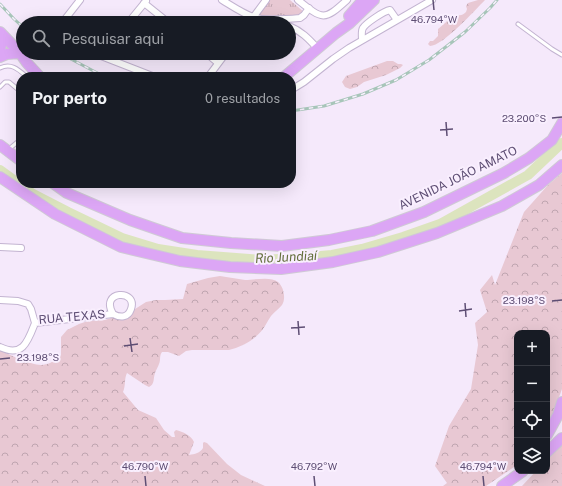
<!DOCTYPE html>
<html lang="pt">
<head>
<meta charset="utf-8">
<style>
	:root { --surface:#171b24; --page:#242831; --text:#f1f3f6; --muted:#9ea1a6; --line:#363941 }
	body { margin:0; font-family:"Public Sans",sans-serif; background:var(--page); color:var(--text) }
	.controls { position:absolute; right:12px; bottom:12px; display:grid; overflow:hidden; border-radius:8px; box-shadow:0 4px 16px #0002 }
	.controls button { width:36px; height:36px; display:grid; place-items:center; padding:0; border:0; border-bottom:1px solid var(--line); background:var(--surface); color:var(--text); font:20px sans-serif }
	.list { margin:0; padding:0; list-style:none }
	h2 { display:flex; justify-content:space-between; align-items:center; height:52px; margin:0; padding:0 16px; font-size:17px }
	h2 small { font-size:13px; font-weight:400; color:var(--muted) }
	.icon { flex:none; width:22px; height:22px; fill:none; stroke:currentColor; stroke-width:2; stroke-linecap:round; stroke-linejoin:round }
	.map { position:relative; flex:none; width:562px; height:486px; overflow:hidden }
	.search { position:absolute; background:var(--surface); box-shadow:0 4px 16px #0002; left:16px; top:16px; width:280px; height:44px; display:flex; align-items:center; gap:10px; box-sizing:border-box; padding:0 14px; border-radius:22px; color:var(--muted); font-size:15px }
	.panel { position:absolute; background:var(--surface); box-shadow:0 4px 16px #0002; left:16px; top:72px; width:280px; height:116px; border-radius:16px }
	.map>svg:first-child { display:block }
</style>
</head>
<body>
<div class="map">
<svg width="562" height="486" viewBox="0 0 562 486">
	<defs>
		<pattern id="forest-crowns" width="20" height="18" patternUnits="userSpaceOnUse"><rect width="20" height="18" fill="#e8c8d3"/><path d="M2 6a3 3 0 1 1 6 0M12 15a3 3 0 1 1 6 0" fill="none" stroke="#bfa5b0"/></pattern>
		<pattern id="park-tufts" width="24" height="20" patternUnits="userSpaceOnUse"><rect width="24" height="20" fill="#e8c8d3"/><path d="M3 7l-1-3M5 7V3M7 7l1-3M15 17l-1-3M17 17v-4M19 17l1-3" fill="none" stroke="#bfa5b0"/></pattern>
	</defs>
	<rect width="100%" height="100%" fill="#f5e9fb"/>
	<path fill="url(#forest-crowns)" d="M478,0H485C475,10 443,46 430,46L428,44L430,41H433L438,36V29C443,25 449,19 454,16C459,14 461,17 466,12L467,9L466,6L468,3Z
		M387,61H393L398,64H401L403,65L400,68L386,75L364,82L357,87L350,89L345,87L342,82L346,76Z
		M562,173V389L551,419L547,426V333H517V465L486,486H443L447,483L435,466L449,426L471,389L478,345L475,323L487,312L480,290L492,275L495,285L524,212L548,185Z
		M220,276C228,277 237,279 245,280C254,280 271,276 278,282C284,287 286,299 282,305C279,309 274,312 271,316C268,320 266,325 263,329C255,340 241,347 229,350H192L186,351L179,356L168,352H162C159,356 161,360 159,364C158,367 156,370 155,373C153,379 155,384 149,387L145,385L127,373C124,379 126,385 123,392L138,410L156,418L164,430L172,437H175L174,432L176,430C183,432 191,435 194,442L189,455C195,454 200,453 203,448V443L204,442L207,443L227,464L241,475L265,486H0V349C6,354 13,356 20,359C38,366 46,369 61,355V337L67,330L79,324L88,321L105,320L132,311L146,302L156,300H165L183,299L187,284L208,278Z
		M562,440V486H522L536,471H547V455Z"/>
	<path fill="url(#park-tufts)" d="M269,0H290L304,12L299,15L259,16Z"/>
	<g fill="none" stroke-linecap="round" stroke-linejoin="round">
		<path stroke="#dce4be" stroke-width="10" d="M0,170L33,194L68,212L122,238L158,249L197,255L262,260L298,258L332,255L362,249L403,237L440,224L528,175L562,143"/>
		<defs>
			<path id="service" d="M518,24L552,49L562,55
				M0,68C11,62 19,70 27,77
				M0,87L5,82H9L21,92
				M8,150L21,139"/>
			<path id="minor" d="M222,0C232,6 242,13 253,17C263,21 289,19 300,18L304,15L309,8
				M298,0C323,20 324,21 347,0
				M144,3L169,23
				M62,23L80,0
				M128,23L146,1
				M249,23L266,0
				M289,26C301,31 308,38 317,48
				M362,40C362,36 361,31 363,28C366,23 384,11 390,10L397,20
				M96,53L101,56L155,77
				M206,53L218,63
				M208,77L226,53
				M291,90L304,82L333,59L349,48L432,0
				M0,247L21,248
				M0,300L18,301L28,304L31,309L35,323
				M35,323L113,314C120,318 128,318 131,309C138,289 99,290 113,314
				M0,347C23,358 28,341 35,323"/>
			<path id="primary" d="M349,16L363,0
				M0,32L20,53L27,63L40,77
				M0,39L1,45L0,50
				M0,57L7,54L20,53
				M284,77L336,33L350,23L374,0
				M0,145L21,161
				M0,177L55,214L121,247L180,261L230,267L281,269L333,262L378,252L437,233L502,206L539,185L562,165
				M53,183L67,193L130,220L182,238L231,243L282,246L329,240L372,231L424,212L504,173L529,158L552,140L562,123
				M547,435L558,415L562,402
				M547,452L562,438
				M502,486L523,471"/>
		</defs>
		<use href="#service" stroke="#c3b4d1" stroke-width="5"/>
		<use href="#minor" stroke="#c3b4d1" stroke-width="8"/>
		<use href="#primary" stroke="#cfcad5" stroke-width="12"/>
		<use href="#service" stroke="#fff" stroke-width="3"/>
		<use href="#minor" stroke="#fff" stroke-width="6"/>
		<use href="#primary" stroke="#dca6f5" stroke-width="10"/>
		<defs>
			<path id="rail" d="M0,4L14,19L23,27
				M61,53L67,57L105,77
				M291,111L324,106L363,94L396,80L429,60L465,32L490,8L497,0"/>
		</defs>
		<use href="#rail" stroke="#a7c5b9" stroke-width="3"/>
		<use href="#rail" stroke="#f9effe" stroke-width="1.5" stroke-dasharray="4.5" stroke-linecap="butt"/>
	</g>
	<path fill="none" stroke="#5e4e74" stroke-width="1.5" d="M433,0L434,10M552,118L562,117M446,122L447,136M440,130L453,129M552,301L562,300M465,303L466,317M459,311L472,309M298,321L299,335M291,328L305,327M130,338L132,352M124,346L138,344M0,359L10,358M145,476L146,486M314,476L315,486M483,476L484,486"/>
	<g text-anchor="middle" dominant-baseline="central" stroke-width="4" stroke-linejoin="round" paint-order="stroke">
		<g font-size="12" fill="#5e4e74" stroke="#f9effe">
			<text transform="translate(458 178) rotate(-26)">AVENIDA JOÃO AMATO</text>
			<text transform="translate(72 317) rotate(-5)">RUA TEXAS</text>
		</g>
		<g font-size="13" font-style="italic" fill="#66713f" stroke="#f9effe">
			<text transform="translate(286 257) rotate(-3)">Rio Jundiaí</text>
		</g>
	</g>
	<g font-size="10" text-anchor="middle" fill="#5e4e74" stroke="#f9effe" stroke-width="4" stroke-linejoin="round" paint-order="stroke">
		<text x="434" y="23">46.794°W</text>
		<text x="524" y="122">23.200°S</text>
		<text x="524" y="304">23.198°S</text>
		<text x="38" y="361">23.198°S</text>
		<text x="145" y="470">46.790°W</text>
		<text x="314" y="470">46.792°W</text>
		<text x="483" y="470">46.794°W</text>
	</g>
</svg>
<div class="controls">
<button>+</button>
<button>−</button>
<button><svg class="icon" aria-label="locate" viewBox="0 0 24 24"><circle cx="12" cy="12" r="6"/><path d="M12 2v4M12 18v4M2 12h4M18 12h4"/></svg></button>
<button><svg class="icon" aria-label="layers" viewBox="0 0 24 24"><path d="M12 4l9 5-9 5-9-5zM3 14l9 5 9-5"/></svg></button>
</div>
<div class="search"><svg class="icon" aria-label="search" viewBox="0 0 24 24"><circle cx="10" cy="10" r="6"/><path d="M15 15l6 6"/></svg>Pesquisar aqui</div>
<section class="panel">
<h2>Por perto<small>0 resultados</small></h2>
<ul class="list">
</ul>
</section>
</div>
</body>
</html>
